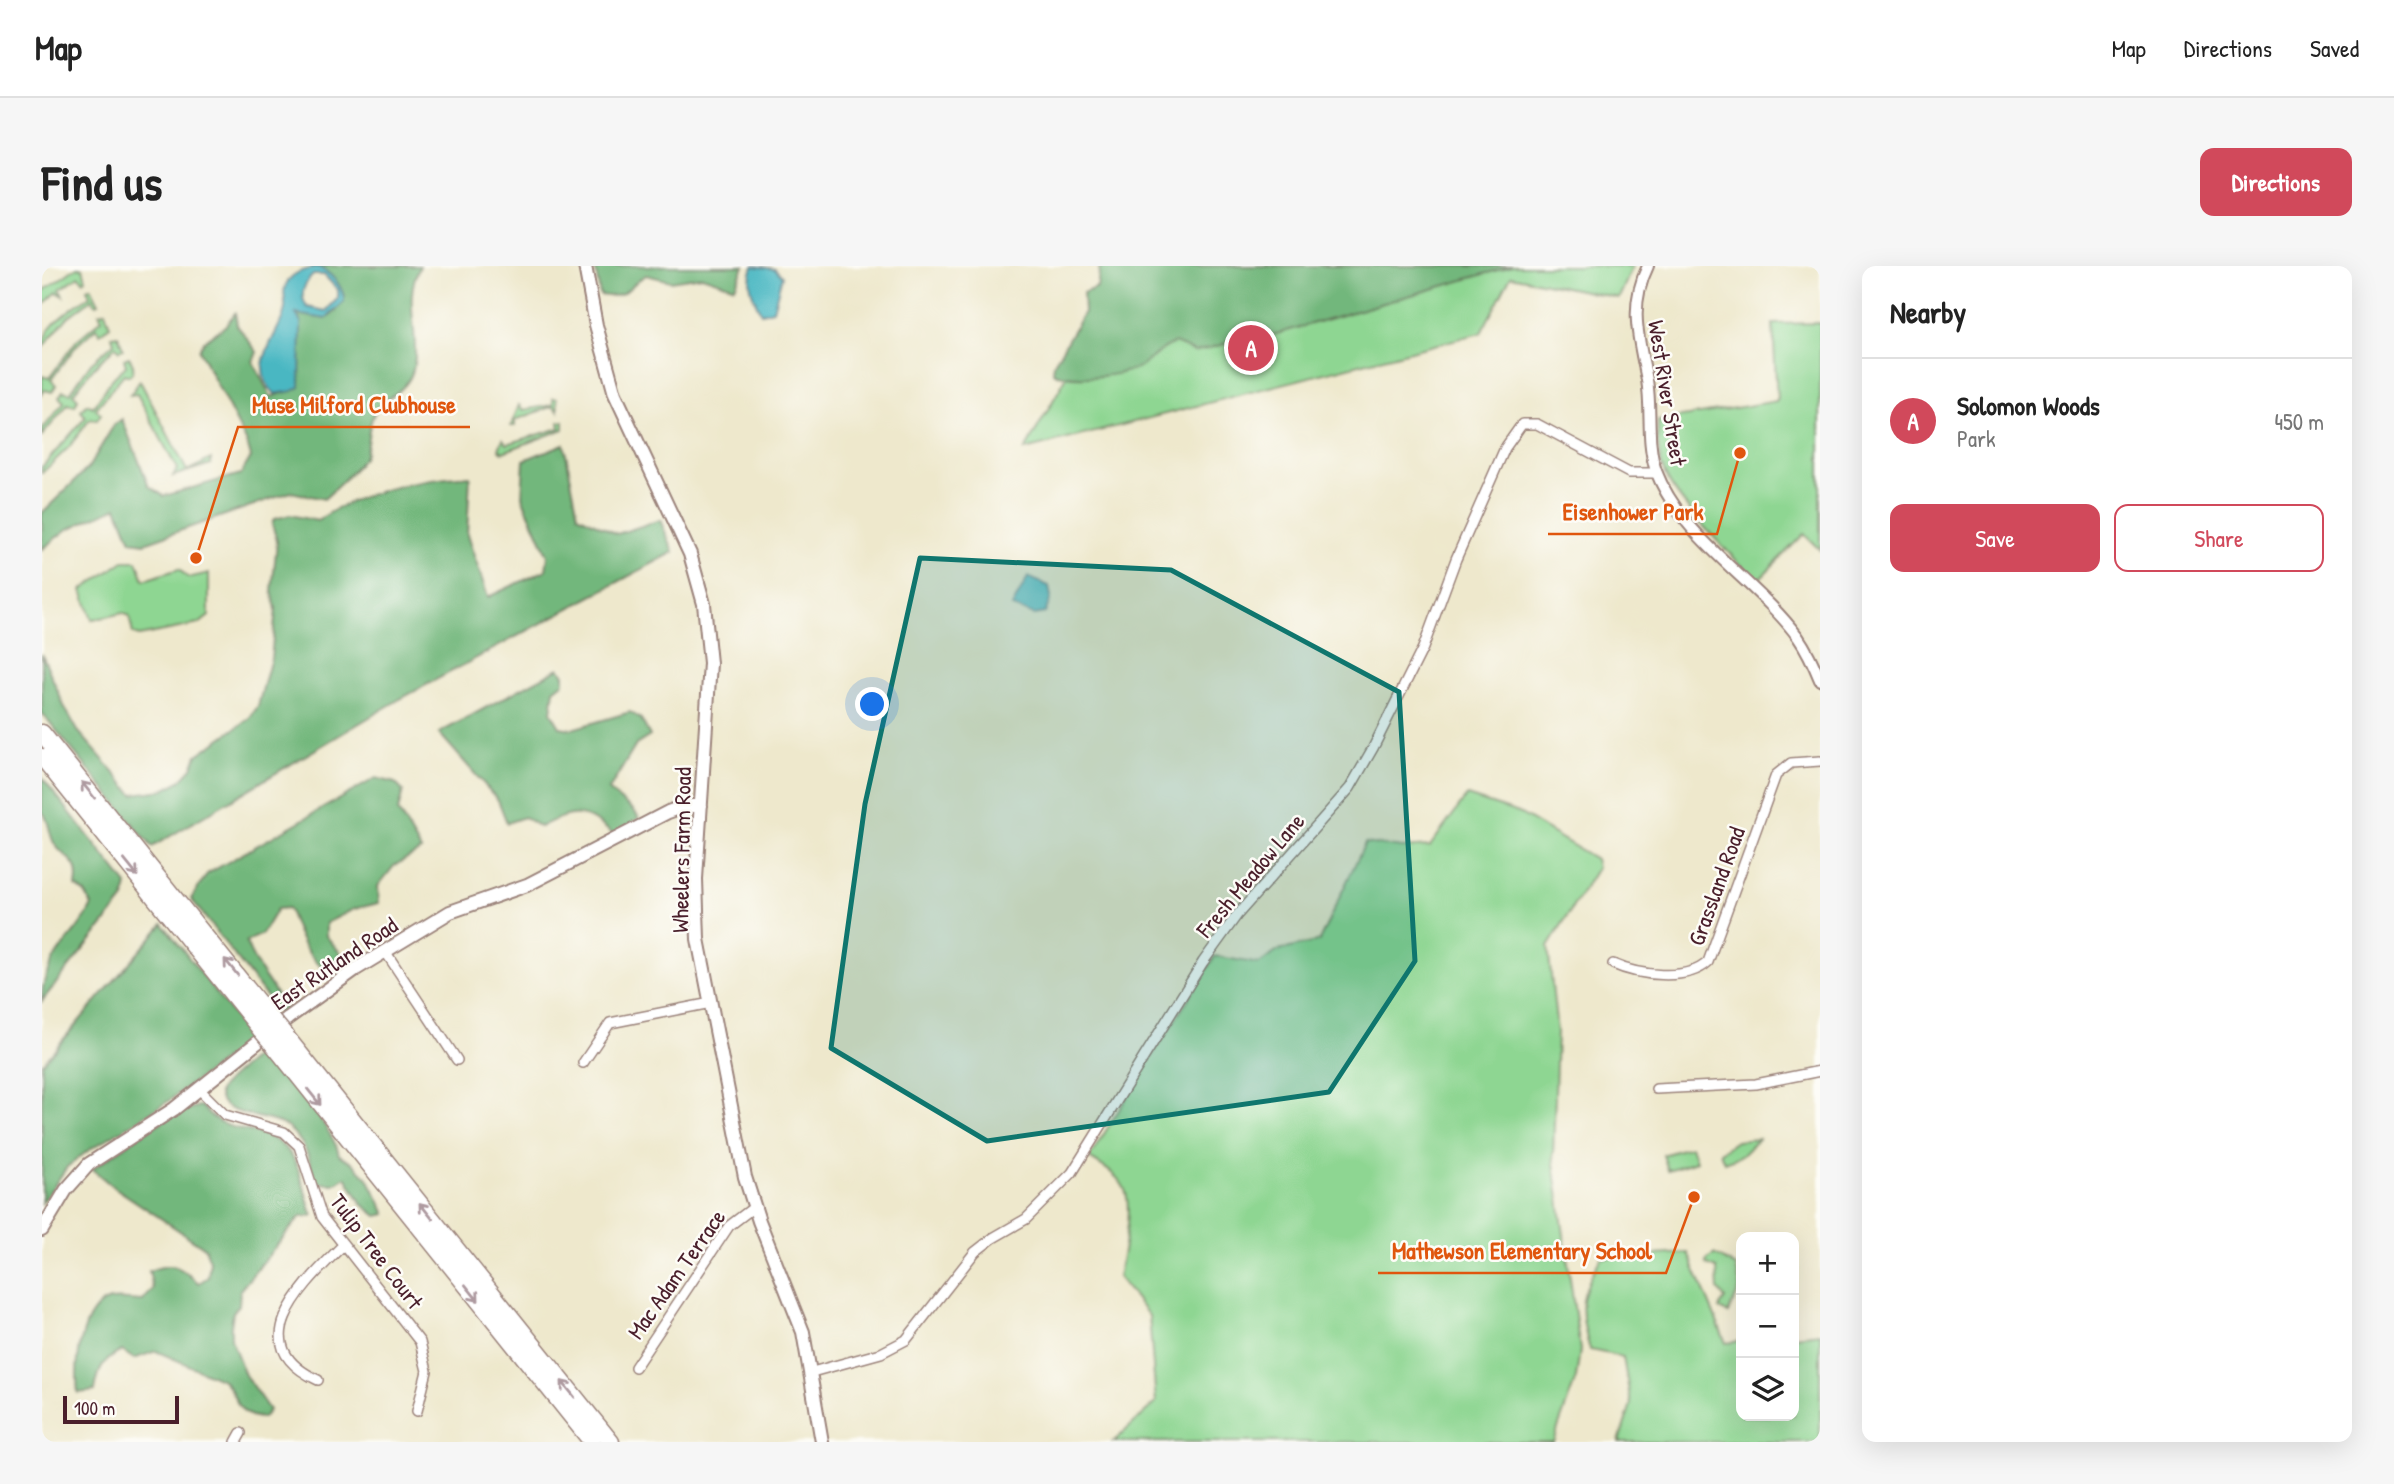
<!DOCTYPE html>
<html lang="en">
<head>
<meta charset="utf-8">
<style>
	:root { --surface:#fff; --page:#f6f6f6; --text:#222; --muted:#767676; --line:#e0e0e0; --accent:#d1495b }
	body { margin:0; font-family:"Patrick Hand",sans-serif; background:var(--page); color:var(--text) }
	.controls { position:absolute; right:21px; bottom:21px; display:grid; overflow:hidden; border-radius:14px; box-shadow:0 7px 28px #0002 }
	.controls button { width:63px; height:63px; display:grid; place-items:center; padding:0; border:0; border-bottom:2px solid var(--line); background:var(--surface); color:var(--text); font:35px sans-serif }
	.scale { position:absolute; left:21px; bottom:18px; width:116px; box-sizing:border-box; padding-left:7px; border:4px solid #4a1f2b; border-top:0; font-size:19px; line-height:24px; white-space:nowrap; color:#4a1f2b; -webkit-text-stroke:5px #fdfcf7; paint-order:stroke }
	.you { position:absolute; left:831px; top:439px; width:24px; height:24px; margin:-18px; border:5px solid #fff; border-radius:50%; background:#1a73e8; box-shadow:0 0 0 10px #1a73e833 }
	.badge { display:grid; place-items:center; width:46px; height:46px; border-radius:50%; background:var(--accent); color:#fff; font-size:23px; font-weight:700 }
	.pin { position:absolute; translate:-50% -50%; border:4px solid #fff; box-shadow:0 2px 7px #0006 }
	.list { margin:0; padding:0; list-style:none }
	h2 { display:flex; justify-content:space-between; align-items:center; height:91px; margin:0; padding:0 28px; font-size:30px }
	h2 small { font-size:23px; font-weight:400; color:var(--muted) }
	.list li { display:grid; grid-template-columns:46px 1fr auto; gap:21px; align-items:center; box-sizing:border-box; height:126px; padding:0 28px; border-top:2px solid var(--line) }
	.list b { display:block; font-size:26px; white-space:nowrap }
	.list p { margin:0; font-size:23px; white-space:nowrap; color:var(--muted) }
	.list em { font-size:23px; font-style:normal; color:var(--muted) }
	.actions { display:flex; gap:14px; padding:21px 28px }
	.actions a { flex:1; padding:16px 0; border:2px solid var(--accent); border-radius:14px; text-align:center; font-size:24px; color:var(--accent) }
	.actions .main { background:var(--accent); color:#fff }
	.icon { flex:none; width:38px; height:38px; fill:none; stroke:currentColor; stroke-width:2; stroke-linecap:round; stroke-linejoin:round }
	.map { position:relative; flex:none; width:1778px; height:1176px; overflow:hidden; border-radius:14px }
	header { display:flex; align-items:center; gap:42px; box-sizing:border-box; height:98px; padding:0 35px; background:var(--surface); border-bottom:2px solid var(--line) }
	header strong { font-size:33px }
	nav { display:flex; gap:38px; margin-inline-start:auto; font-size:24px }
	.intro { display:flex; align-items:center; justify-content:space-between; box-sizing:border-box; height:168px; padding:0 42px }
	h1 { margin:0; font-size:49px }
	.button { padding:18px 32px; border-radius:14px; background:var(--accent); color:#fff; font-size:24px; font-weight:700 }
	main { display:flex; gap:42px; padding:0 42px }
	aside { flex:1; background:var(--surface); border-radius:14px; box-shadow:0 7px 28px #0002 }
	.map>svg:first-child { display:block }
</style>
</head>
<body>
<header>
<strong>Map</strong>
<nav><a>Map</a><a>Directions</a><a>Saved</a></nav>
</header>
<div class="intro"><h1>Find us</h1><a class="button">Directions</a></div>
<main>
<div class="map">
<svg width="1778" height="1176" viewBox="0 0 1778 1176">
	<rect width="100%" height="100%" fill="#fdfcf7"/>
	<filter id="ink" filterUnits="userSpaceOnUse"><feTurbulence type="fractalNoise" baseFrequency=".0143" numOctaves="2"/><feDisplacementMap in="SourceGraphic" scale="14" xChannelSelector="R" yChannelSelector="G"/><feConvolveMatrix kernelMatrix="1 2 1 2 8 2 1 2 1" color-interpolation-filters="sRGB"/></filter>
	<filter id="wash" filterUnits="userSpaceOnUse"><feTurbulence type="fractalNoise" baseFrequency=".00686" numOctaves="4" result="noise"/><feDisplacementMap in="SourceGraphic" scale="28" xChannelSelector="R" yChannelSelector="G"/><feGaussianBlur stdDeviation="1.57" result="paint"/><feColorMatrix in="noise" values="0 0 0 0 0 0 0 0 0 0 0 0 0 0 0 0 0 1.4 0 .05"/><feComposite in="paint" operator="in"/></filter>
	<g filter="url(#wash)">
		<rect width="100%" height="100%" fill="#eee8cc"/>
		<path fill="#8ed692" stroke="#6c7a5e" stroke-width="2" d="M1106,0H1591L1577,32L1469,10L1439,67L983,184L1033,96Z
			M35,1L41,2L44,13L41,15L37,10L18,23L21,30L15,26L0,40V26Z
			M49,21L57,37L53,38L50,33L26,51L0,82C0,61 32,40 48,30L45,23Z
			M63,45L68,60L58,67L54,62L35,79L9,114L14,119L10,126L3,124L0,128V110L7,112L35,74L60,53L57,47Z
			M1778,57V284L1762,268L1715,315C1691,291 1636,238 1623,208C1616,193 1615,171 1616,155L1735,135L1731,58Z
			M76,69L81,83L77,85L74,80L52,101L31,128L36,133L33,140L26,138L0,170V164L22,136L17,131L21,125L28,127L49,97L72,77L70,70Z
			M87,91C91,97 94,105 87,110L82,108L54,143L59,148L55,154L48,153L27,181L0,207V201L44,151L39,145L45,138L51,141L70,113L84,100L82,93Z
			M98,115L145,205L169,193V198L131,210L135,203L95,128L88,129Z
			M511,132H515L516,145L511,140L473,154V160H469L477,139L481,144L511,139Z
			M522,155V163L461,186L457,183L461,173L465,178L518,162L517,156Z
			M82,295H95L102,314L137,303L146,312L167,307V350L157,358L97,370L91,368L87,350L81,347L50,354L40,324Z
			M1425,530L1477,547L1553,593L1555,602L1506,681L1515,766L1511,890L1538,1084L1534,1112L1511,1176H1071L1114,1137L1107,1050L1076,1011C1080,990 1091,944 1083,924C1077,909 1060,900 1047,892L1173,690L1217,698L1236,685L1277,675L1323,577L1360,582L1388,580Z
			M1716,873L1699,890L1682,896L1678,886L1694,875Z
			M1649,880L1654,895L1626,904L1621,889Z
			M1646,987L1684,1077L1699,1075V1150H1752V1070L1778,1067V1176H1577L1589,1138L1581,1091L1548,1084C1536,1043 1537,1028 1559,992Z
			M1672,988L1694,1001L1698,1022L1686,1048L1677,1042L1683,1033L1676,1024L1675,1003L1665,999L1664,995Z"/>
		<path fill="#72b77c" stroke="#5e6b54" stroke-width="2" d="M270,0H378C360,32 378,66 372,100C366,129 343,127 332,148C325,161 327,177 322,190C318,199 290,226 282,233L249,226L103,277L89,275L75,241L24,264L0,283V247L46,202L72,159L80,153L107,220L122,230L199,208L209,191L205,177L157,84L162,75L183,60L193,47L195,59L215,86L211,96L229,131L258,121V54L254,48L284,53L294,45L303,30L282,3H269Z
			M553,0H702L693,21L660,10L628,15L604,9C585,20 585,34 558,29Z
			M1058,0H1470L1224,71L1194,75L1153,86L1133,77C1117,83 1115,89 1102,98C1085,110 1030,116 1011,106L1012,97L1042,46L1041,27L1055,21Z
			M522,178L536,249L575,268L618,254L632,286L358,433L110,581L0,447V388L22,440L36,465L91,528L121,524L138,515L150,502L155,489L207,453L216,440L229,392L234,343L230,325L235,275L230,258L232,253L248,249L276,255C314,225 380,213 428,210L425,269L446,331L504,304L506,290L480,231L482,194Z
			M517,402L522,408V416L512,424L509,446L518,461L530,463L588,446L599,453L608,470L594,479L567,524C577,536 591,539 597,552L572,569C542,544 533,543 498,561L482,551L465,557L456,534L397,467Z
			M0,511L85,619L82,633L0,735C0,688 33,676 50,639L43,627L34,620C39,592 23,595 12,577C6,566 8,554 0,545Z
			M334,512L353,517L361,525L356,545L379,584L352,600L336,620L337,637L312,643L284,657V670L307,697L306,703L295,711C264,695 258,673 246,642L235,643L220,668L204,676C213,703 233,721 245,747L240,751L149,633L165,608Z
			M121,658L210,774L125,836L47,884L25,901L0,937V798Z
			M221,788C240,801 293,866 297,889L310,896L326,912L344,948L335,950L320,938L304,911L292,918L274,917C268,894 264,876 245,861C230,849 174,851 177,826C177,820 209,795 215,789Z
			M159,840C189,875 218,855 245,884C259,899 263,930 271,950L258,951L198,1024L197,1039L191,1046L189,1060V1073L203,1109L227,1144L221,1152C190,1150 199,1131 181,1114L114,1085L92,1093L80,1085C60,1094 56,1105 53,1125L36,1127C33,1102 37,1043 68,1034C78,1032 92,1035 101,1035L111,1023L107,1005C134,995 135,1000 157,1017L166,1011L168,995L163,982L69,919L50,903C79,884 126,845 159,840Z"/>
		<path fill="#48b7c2" stroke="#496b76" stroke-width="2" fill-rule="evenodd" d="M711,0L733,3L740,10L731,44L719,47C711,31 704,18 711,0Z
			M275,1C288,5 303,22 302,36L284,53L254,48L259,56L258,121L251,125L233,128C202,99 240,68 243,42C244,32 239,25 246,15C253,5 264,4 275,1ZM271,9H282L296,24V32L284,45L265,41C257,29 261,19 271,9Z
			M986,311L1007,320L1009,332L1003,347L992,349L970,341Z"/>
	</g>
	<g filter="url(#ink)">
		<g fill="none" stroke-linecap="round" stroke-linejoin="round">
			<defs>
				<path id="minor" d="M343,685L415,794
					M1571,698C1595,709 1645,716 1666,696L1734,509L1749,497L1778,495
					M541,797L568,757L669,737
					M1614,823L1714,818L1778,805
					M158,824L183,849L242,866L257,880L280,951L378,1076L385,1105L375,1145
					M593,1101L687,960L712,941
					M770,1106L839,1087L864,1074L933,986L951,972L984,953L1030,907L1161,696L1195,649L1308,522L1331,482L1381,382L1414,293L1463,182L1480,158H1495L1587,207H1615
					M276,1114C196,1077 266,1015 301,979
					M194,1176L199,1167"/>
				<path id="tertiary" d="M1606,0C1586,41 1597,73 1605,114C1610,144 1604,175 1614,205C1640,273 1714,314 1756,371C1765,384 1772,399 1778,414"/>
				<path id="secondary" d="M543,0L554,59L573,128L648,288L662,338L668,397L654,613L656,673L703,911L717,955L761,1066L780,1176
					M0,964L24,924L47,898L132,843L246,752L314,703L408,646L485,619L626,546L643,540H659"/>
				<path id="motorway" d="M0,467L231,755
					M0,491L219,764
					M242,768L569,1176
					M230,777L550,1176"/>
			</defs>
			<use href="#minor" stroke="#9c847c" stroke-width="12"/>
			<use href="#tertiary" stroke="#9c847c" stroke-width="14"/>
			<use href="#secondary" stroke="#9c847c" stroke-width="16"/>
			<use href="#motorway" stroke="#9c847c" stroke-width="19"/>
			<use href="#minor" stroke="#fff" stroke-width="9"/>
			<use href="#tertiary" stroke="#fff" stroke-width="10"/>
			<use href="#secondary" stroke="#fff" stroke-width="12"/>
			<use href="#motorway" stroke="#fff" stroke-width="16"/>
			<defs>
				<path id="motorway-bridge" d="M231,755L242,768
					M219,764L230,777"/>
			</defs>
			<use href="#motorway-bridge" stroke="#9c847c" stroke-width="19" stroke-linecap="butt"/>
			<use href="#motorway-bridge" stroke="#fff" stroke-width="16"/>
		</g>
		<defs><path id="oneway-shaft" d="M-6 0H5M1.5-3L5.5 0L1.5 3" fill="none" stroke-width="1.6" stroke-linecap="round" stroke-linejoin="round" transform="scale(1.75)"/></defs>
		<g stroke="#ae9aa0">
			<use href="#oneway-shaft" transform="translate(46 524) rotate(-129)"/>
			<use href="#oneway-shaft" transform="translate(89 602) rotate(51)"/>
			<use href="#oneway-shaft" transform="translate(189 701) rotate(-129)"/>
			<use href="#oneway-shaft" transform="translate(272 831) rotate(51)"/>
			<use href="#oneway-shaft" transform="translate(384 945) rotate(-129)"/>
			<use href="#oneway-shaft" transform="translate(430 1027) rotate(51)"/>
			<use href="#oneway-shaft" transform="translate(526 1123) rotate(-129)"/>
		</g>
	</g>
	<path fill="#0f766e" fill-opacity="0.2" stroke="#0f766e" stroke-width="5" stroke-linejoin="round" d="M878,292L1129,304L1357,426L1373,695L1287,826L945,875L789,782L823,538Z"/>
	<g text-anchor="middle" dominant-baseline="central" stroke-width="5" stroke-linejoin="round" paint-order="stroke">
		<g font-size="23" fill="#4a1f2b" stroke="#fdfcf7">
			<text transform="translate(1626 127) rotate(81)">West River Street</text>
			<text transform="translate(639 584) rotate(-89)">Wheelers Farm Road</text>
			<text transform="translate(1208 609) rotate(-50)">Fresh Meadow Lane</text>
			<text transform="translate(1674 620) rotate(-70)">Grassland Road</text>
			<text transform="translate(292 697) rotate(-34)">East Rutland Road</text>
			<text transform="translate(335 985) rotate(53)">Tulip Tree Court</text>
			<text transform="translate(634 1008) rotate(-55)">Mac Adam Terrace</text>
		</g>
	</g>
	<path fill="none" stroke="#e0560e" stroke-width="2.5" d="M154 292L196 161H428M1698 187L1675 268H1506M1652 931L1624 1007H1336"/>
	<g fill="#e0560e" stroke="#fdfcf7" stroke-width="2.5">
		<circle cx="154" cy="292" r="7"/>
		<circle cx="1698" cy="187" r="7"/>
		<circle cx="1652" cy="931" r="7"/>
	</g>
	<g font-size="24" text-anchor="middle" font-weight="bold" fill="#e0560e" stroke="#fdfcf7" stroke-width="5" stroke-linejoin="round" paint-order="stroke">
		<text x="312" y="147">Muse Milford Clubhouse</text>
		<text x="1591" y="254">Eisenhower Park</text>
		<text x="1480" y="993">Mathewson Elementary School</text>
	</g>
</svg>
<div class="controls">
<button>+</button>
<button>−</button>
<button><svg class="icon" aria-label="layers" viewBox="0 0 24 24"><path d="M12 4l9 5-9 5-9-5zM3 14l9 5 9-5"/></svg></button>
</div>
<div class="scale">100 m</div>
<div class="you"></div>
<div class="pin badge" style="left:1209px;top:82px">A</div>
</div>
<aside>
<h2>Nearby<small></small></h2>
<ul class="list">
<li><span class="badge">A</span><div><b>Solomon Woods</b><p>Park</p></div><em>450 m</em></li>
</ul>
<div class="actions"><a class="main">Save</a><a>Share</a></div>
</aside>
</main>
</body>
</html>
